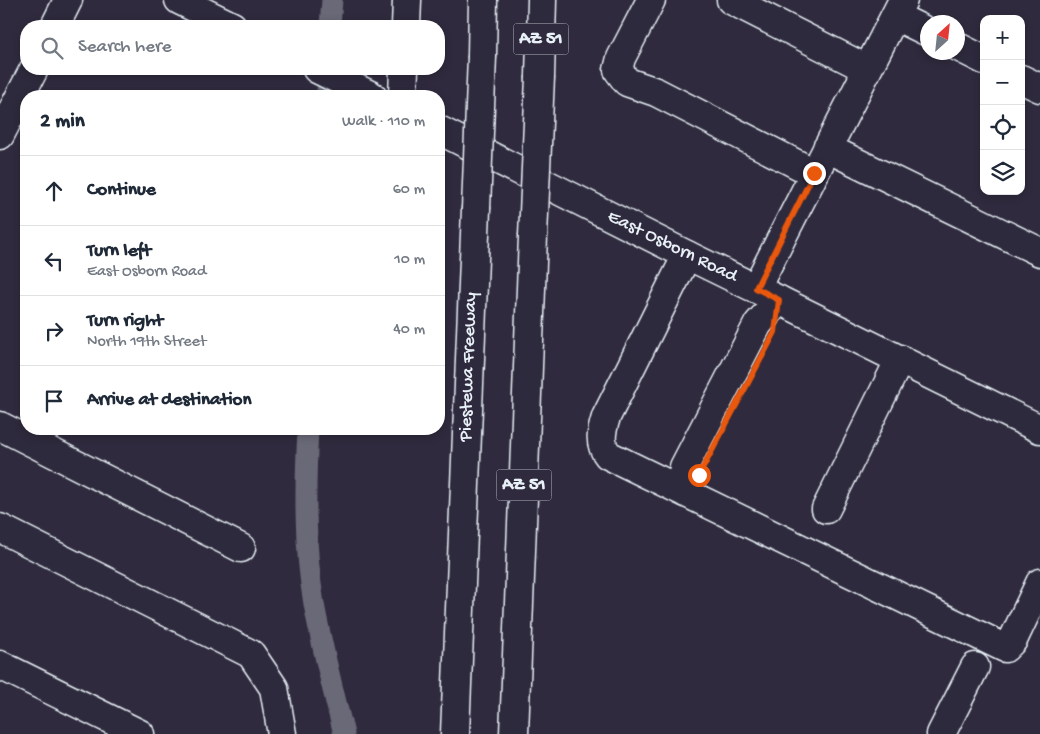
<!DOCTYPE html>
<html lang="en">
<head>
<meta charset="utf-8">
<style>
	:root { --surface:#fff; --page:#f2f2f3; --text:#1f2937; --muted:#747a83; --line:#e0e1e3 }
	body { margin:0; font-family:"Gochi Hand",sans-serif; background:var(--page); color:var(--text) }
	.controls { position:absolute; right:15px; top:15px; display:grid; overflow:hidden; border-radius:10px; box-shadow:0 2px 8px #0003 }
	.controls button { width:45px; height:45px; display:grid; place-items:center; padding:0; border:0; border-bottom:1px solid var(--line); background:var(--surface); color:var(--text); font:25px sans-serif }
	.compass { position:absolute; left:920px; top:15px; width:45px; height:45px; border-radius:50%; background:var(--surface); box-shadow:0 2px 8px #0003; rotate:27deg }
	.stop { position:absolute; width:15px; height:15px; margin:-11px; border:4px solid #ea580c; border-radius:50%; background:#fff }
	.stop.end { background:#ea580c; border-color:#fff; box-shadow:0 1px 5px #0008 }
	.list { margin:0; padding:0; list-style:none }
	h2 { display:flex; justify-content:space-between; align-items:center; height:65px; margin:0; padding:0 20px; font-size:21px }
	h2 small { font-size:16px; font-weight:400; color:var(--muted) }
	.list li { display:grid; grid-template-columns:32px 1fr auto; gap:15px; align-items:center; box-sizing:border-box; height:70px; padding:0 20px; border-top:1px solid var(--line) }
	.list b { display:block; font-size:19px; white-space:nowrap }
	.list p { margin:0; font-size:16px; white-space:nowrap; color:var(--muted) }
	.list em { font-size:16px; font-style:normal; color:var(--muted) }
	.icon { flex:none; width:28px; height:28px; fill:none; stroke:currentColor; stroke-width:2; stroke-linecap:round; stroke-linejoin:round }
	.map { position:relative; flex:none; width:1040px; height:734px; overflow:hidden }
	.search { position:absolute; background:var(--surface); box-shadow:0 2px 8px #0003; left:20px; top:20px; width:425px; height:55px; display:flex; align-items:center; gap:12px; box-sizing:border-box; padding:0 18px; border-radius:20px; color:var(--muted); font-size:19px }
	.panel { position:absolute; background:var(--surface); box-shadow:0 2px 8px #0003; left:20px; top:90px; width:425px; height:345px; border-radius:20px }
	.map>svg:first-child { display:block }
</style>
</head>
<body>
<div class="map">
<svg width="1040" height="734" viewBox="0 0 1040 734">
	<rect width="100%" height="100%" fill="#2f2a3d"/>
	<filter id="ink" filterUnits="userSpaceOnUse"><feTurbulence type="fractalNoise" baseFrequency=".02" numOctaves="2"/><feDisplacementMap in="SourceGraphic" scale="10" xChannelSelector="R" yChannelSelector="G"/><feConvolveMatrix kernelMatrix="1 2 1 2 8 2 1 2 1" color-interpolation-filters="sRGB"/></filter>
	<g filter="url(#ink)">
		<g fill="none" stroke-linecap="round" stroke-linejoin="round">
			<path stroke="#696978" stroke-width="21" d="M330,26L332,0
				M327,96L328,69
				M308,429C305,486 304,547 314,604C322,647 333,691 344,734"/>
			<defs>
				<path id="minor" d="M651,0L621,58L618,70L627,82L656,92L814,173
					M731,0L867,69
					M895,16L928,32
					M55,26L68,0
					M406,26L407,0
					M958,47L984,60
					M1021,79L1040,88
					M403,96L404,69
					M0,135L34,69
					M827,148L1040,252
					M687,255L606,417C602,430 598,443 608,455L1005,648L1013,640L1040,583
					M756,288L903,0
					M0,426L241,548
					M686,493L684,467L758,324L779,300
					M826,509L900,359
					M0,528L251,654L274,688L282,734
					M0,665L140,734
					M941,734L975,667"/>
				<path id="major" d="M179,0L232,26
					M317,69L372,96
					M439,130L687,255L779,300L1040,429"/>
				<path id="highway" d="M482,56L483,0
					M540,77L542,0
					M455,734L476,209
					M514,734L533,236"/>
			</defs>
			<use href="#minor" stroke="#e8f1f8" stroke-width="31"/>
			<use href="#major" stroke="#e8f1f8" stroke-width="31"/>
			<use href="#highway" stroke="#e8f1f8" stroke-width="31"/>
			<use href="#minor" stroke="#2f2a3d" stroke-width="28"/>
			<use href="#major" stroke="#2f2a3d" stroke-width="28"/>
			<use href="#highway" stroke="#2f2a3d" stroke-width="28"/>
			<defs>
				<path id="highway-bridge" d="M476,209L482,56
					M533,236L540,77"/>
			</defs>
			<use href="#highway-bridge" stroke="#e8f1f8" stroke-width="31" stroke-linecap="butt"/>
			<use href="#highway-bridge" stroke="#2f2a3d" stroke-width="28"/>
		</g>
	</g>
	<g fill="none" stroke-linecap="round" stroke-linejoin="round" filter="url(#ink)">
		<path stroke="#ea580c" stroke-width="6" d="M699,475L775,332L779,300L756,288L814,173"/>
	</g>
	<g text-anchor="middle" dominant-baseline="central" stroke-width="4.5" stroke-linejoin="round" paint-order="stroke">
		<g fill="#2f2a3d" stroke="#b0b5c0" stroke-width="1">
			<rect x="513.5" y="23.5" width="55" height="31" rx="4"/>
			<rect x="496.5" y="469.5" width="55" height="31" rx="4"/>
		</g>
		<g font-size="18" font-weight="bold" fill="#e8f1f8">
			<text x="541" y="39">AZ 51</text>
			<text x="524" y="485">AZ 51</text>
		</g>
		<g font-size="19" fill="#e8f1f8" stroke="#2f2a3d">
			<text transform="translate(672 247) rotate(26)">East Osborn Road</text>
			<text transform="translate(469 367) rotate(-88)">Piestewa Freeway</text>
		</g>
	</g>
</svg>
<div class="controls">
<button>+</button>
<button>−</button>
<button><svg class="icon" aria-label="locate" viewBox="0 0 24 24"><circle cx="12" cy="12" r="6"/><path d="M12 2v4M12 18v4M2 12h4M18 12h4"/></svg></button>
<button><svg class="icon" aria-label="layers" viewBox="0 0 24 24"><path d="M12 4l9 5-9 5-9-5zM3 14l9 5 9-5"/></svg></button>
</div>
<svg class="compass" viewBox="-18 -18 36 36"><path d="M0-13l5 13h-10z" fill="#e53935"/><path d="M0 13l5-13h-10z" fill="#747a83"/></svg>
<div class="stop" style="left:699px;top:475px"></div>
<div class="stop end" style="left:814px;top:173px"></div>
<div class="search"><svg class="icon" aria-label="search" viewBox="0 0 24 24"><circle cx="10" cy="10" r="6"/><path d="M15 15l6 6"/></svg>Search here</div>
<section class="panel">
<h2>2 min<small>Walk · 110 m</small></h2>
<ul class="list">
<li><svg class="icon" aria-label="ahead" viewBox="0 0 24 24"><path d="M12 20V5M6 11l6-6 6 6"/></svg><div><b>Continue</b></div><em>60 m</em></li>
<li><svg class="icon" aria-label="left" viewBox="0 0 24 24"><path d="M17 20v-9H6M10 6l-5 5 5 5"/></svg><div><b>Turn left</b><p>East Osborn Road</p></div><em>10 m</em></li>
<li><svg class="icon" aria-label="right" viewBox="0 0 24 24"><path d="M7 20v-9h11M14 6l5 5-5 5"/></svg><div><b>Turn right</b><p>North 19th Street</p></div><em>40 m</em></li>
<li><svg class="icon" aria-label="arrive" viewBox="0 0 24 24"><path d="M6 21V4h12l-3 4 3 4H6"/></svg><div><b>Arrive at destination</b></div></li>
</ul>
</section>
</div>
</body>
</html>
